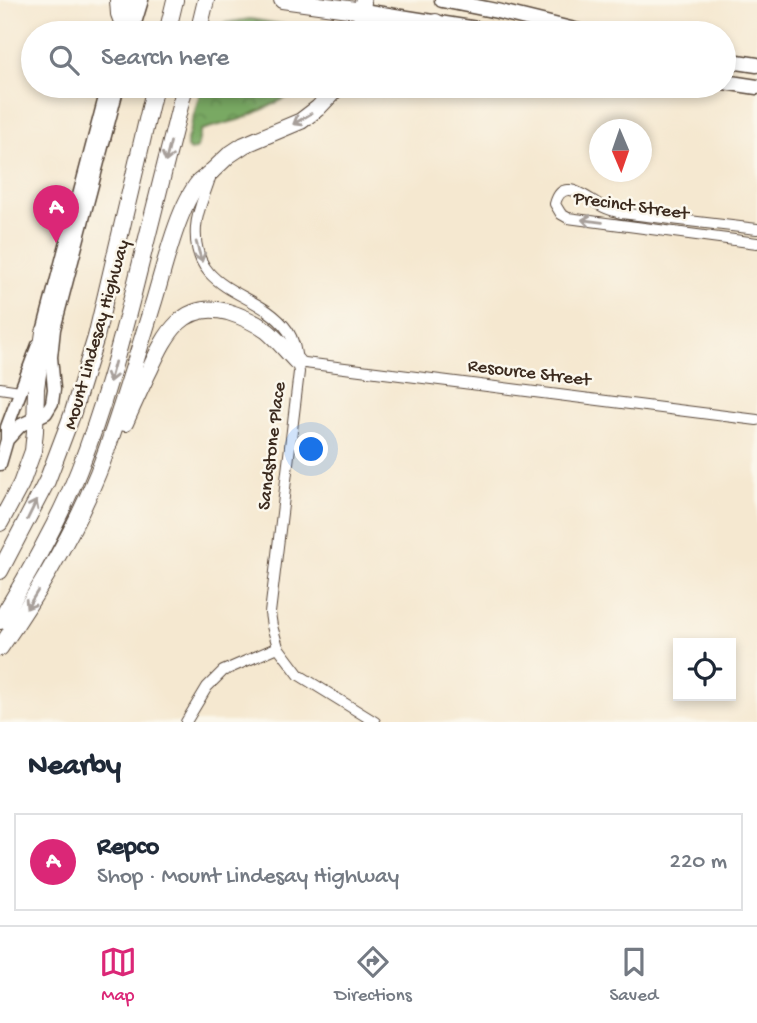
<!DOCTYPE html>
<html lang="en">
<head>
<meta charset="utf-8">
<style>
	:root { --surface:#fff; --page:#f6f6f7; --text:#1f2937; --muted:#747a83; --line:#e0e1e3; --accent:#db2777 }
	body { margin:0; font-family:"Gochi Hand",sans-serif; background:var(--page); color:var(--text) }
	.controls { position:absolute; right:21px; bottom:21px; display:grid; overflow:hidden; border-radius:0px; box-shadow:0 4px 10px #0003 }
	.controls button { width:63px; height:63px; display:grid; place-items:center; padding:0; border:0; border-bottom:2px solid var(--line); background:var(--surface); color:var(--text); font:35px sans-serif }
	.compass { position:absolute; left:589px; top:119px; width:63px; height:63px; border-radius:50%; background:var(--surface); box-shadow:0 4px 10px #0003; rotate:178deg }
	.you { position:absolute; left:312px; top:450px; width:24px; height:24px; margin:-18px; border:5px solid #fff; border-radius:50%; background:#1a73e8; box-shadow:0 0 0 10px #1a73e833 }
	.badge { display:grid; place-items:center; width:46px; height:46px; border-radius:50%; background:var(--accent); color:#fff; font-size:23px; font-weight:700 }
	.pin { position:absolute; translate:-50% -58px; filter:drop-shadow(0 2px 4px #0008) }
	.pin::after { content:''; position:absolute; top:37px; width:24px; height:21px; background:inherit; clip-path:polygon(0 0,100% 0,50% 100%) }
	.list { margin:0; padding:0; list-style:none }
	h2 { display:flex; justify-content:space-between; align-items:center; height:91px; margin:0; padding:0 28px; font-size:30px }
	h2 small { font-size:23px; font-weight:400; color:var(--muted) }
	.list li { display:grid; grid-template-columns:46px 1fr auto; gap:21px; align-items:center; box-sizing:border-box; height:98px; margin:0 14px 14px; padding:0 14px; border:2px solid var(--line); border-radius:0px }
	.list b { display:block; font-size:26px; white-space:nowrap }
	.list p { margin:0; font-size:23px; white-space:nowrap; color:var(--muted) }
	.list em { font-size:23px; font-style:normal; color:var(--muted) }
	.icon { flex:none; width:38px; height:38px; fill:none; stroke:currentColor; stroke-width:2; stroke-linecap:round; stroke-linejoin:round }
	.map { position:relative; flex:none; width:757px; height:722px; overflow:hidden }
	.search { position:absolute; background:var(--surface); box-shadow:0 4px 10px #0003; left:21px; right:21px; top:21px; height:77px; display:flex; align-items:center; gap:18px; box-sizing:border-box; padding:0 24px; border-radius:38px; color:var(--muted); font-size:26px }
	.sheet { height:203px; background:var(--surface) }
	nav { display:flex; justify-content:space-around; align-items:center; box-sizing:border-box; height:98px; border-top:2px solid var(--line); background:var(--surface); font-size:19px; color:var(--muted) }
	nav a { display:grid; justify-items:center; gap:4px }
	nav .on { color:var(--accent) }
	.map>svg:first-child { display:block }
</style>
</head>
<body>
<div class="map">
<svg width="757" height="722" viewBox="0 0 757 722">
	<defs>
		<pattern id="forest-crowns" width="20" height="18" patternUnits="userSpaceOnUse" patternTransform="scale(1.75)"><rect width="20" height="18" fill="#79a963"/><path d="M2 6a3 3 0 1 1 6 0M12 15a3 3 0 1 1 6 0" fill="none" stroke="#648a51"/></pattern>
	</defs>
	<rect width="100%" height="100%" fill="#fbf7ec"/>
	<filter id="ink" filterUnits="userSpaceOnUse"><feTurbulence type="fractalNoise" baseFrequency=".0143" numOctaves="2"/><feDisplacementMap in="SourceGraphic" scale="14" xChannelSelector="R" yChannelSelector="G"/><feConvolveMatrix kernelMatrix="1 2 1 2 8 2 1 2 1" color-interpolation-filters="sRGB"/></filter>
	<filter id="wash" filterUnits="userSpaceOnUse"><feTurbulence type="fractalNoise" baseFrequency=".00686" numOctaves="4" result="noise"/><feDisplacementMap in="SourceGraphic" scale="28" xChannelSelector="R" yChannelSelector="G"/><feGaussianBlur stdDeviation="1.57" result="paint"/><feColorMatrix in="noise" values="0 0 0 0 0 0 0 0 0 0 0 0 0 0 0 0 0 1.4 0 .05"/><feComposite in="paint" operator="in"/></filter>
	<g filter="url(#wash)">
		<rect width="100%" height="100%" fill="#f5e8d0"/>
		<path fill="url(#forest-crowns)" stroke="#5a6a40" stroke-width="2" d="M250,19L332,33H216L224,23Z
			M202,86H308L270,106L242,119L201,130L197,148L190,151L187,148V140Z"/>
	</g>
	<g filter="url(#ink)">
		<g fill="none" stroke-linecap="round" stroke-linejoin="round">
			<defs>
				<path id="minor" d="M211,175C206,193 197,209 196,227C191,295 259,289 288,331C296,343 296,358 299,372L273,588L270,613L272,626L278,647L299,675L375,722
					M757,229L621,213C614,211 606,209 600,205C585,197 562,176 555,204L561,214L568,218L757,243
					M297,362L757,420
					M0,388L20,391
					M186,722L207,687L223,671L278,647"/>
				<path id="tertiary" d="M132,33L142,0
					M7,440L21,425L46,413L52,403L54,389L51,357L54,329L118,86
					M0,464L7,440V427L38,345"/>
				<path id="secondary" d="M442,0L497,11L587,33
					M363,11L483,30L496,33
					M123,33L131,0
					M724,60L757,65
					M724,82L757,87
					M44,332L109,86"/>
				<path id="primary" d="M118,0L119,14L124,27
					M282,0L363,11
					M360,33L363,2
					M414,33L436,22
					M211,172L229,155L244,145L301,121L318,108L339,86"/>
				<path id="trunk" d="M167,33L175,0
					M198,33L206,0
					M125,423C133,405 141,387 150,369C166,334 183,300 228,312C241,316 256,323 267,331C278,340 287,352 297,362
					M0,523L21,484L33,451L35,431L36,388L44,332
					M0,571L47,481L72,415L96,337L155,86
					M0,621C29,573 58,523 79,470C103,409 120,346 136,282C152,217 169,151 185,86
					M0,648C38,593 73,535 98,473C120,417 136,358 154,301C164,268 178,207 199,182C203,179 207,175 211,172"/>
			</defs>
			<use href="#minor" stroke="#574639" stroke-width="12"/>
			<use href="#tertiary" stroke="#574639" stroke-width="15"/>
			<use href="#secondary" stroke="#574639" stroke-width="17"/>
			<use href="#primary" stroke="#574639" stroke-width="18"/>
			<use href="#trunk" stroke="#574639" stroke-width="18"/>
			<use href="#minor" stroke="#fff" stroke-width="10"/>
			<use href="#tertiary" stroke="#fff" stroke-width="12"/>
			<use href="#secondary" stroke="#fff" stroke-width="14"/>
			<use href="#primary" stroke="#fff" stroke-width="16"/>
			<use href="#trunk" stroke="#fff" stroke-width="16"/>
		</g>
		<defs><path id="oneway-shaft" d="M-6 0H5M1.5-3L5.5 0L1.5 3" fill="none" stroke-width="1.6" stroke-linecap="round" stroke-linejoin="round" transform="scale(1.75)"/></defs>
		<g stroke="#a79f9a">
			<use href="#oneway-shaft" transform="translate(302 119) rotate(149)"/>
			<use href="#oneway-shaft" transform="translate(168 152) rotate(104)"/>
			<use href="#oneway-shaft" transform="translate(592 221) rotate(-173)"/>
			<use href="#oneway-shaft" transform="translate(199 252) rotate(74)"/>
			<use href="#oneway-shaft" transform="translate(112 372) rotate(105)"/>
			<use href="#oneway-shaft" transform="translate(32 510) rotate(-64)"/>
			<use href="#oneway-shaft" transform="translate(32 600) rotate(122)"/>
		</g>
	</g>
	<g text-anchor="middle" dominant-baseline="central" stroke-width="5" stroke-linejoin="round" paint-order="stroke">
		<g font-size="19" fill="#3b2a1e" stroke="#fbf7ec">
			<text transform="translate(631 207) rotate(8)">Precinct Street</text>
			<text transform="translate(98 335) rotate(-74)">Mount Lindesay Highway</text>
			<text transform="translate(529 374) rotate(7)">Resource Street</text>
			<text transform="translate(273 446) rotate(-83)">Sandstone Place</text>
		</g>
	</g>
</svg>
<div class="controls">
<button><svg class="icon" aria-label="locate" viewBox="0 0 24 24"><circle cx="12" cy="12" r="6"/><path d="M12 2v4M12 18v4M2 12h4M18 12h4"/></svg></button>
</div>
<svg class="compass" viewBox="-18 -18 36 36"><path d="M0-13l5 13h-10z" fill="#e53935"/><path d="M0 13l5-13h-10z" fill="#747a83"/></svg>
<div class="you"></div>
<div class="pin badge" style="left:56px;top:243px">A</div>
<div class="search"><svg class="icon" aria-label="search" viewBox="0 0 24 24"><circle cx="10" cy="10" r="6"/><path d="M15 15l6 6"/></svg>Search here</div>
</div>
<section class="sheet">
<h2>Nearby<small></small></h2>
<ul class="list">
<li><span class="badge">A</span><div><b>Repco</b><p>Shop · Mount Lindesay Highway</p></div><em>220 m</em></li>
</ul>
</section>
<nav>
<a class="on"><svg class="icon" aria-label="map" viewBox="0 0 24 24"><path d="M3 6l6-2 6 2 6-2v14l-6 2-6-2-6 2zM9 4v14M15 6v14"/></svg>Map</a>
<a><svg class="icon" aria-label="directions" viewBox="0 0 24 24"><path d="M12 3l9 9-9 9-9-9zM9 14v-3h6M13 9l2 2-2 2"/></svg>Directions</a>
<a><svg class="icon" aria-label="saved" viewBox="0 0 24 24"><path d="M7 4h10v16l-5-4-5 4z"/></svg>Saved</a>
</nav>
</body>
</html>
